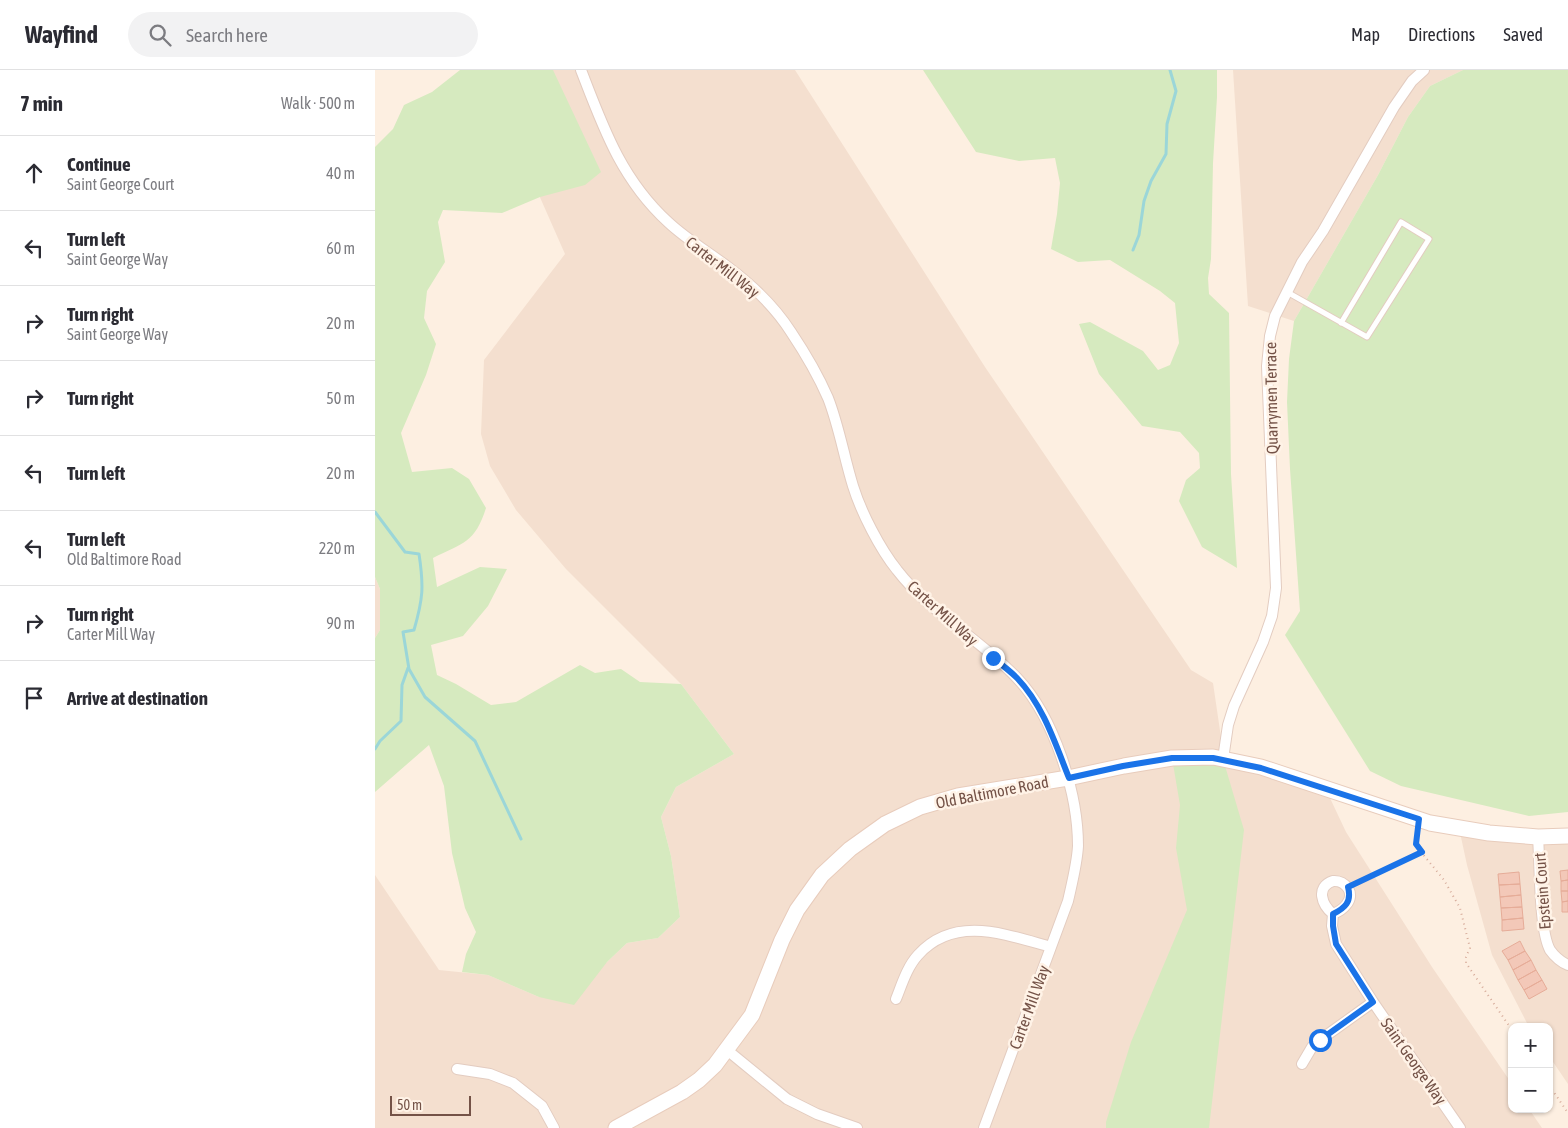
<!DOCTYPE html>
<html lang="en">
<head>
<meta charset="utf-8">
<style>
	:root { --surface:#fff; --page:#f2f2f3; --text:#2b2b33; --muted:#7c7c81; --line:#e1e1e2 }
	body { margin:0; font-family:"Asap Condensed",sans-serif; background:var(--page); color:var(--text) }
	.controls { position:absolute; right:15px; bottom:15px; display:grid; overflow:hidden; border-radius:10px; box-shadow:0 1px 4px #0004 }
	.controls button { width:45px; height:45px; display:grid; place-items:center; padding:0; border:0; border-bottom:1px solid var(--line); background:var(--surface); color:var(--text); font:25px sans-serif }
	.scale { position:absolute; left:15px; bottom:12px; width:81px; box-sizing:border-box; padding-left:5px; border:2px solid #745247; border-top:0; font-size:14px; line-height:18px; white-space:nowrap; color:#745247; -webkit-text-stroke:4px #fff3e7; paint-order:stroke }
	.stop { position:absolute; width:15px; height:15px; margin:-11px; border:4px solid #1a73e8; border-radius:50%; background:#fff }
	.stop.end { background:#1a73e8; border-color:#fff; box-shadow:0 1px 5px #0008 }
	.list { margin:0; padding:0; list-style:none }
	h2 { display:flex; justify-content:space-between; align-items:center; height:65px; margin:0; padding:0 20px; font-size:21px }
	h2 small { font-size:16px; font-weight:400; color:var(--muted) }
	.list li { display:grid; grid-template-columns:32px 1fr auto; gap:15px; align-items:center; box-sizing:border-box; height:75px; padding:0 20px; border-top:1px solid var(--line) }
	.list b { display:block; font-size:19px; white-space:nowrap }
	.list p { margin:0; font-size:16px; white-space:nowrap; color:var(--muted) }
	.list em { font-size:16px; font-style:normal; color:var(--muted) }
	.icon { flex:none; width:28px; height:28px; fill:none; stroke:currentColor; stroke-width:2; stroke-linecap:round; stroke-linejoin:round }
	.map { position:relative; flex:none; width:1193px; height:1058px; overflow:hidden }
	header { display:flex; align-items:center; gap:30px; box-sizing:border-box; height:70px; padding:0 25px; background:var(--surface); border-bottom:1px solid var(--line) }
	header strong { font-size:24px }
	nav { display:flex; gap:28px; margin-inline-start:auto; font-size:18px }
	.search { width:350px; height:45px; background:var(--page); display:flex; align-items:center; gap:12px; box-sizing:border-box; padding:0 18px; border-radius:28px; color:var(--muted); font-size:19px }
	main { display:flex }
	aside { flex:1; background:var(--surface) }
	.map>svg:first-child { display:block }
</style>
</head>
<body>
<header>
<strong>Wayfind</strong>
<div class="search"><svg class="icon" aria-label="search" viewBox="0 0 24 24"><circle cx="10" cy="10" r="6"/><path d="M15 15l6 6"/></svg>Search here</div>
<nav><a>Map</a><a>Directions</a><a>Saved</a></nav>
</header>
<main>
<aside>
<h2>7 min<small>Walk · 500 m</small></h2>
<ul class="list">
<li><svg class="icon" aria-label="ahead" viewBox="0 0 24 24"><path d="M12 20V5M6 11l6-6 6 6"/></svg><div><b>Continue</b><p>Saint George Court</p></div><em>40 m</em></li>
<li><svg class="icon" aria-label="left" viewBox="0 0 24 24"><path d="M17 20v-9H6M10 6l-5 5 5 5"/></svg><div><b>Turn left</b><p>Saint George Way</p></div><em>60 m</em></li>
<li><svg class="icon" aria-label="right" viewBox="0 0 24 24"><path d="M7 20v-9h11M14 6l5 5-5 5"/></svg><div><b>Turn right</b><p>Saint George Way</p></div><em>20 m</em></li>
<li><svg class="icon" aria-label="right" viewBox="0 0 24 24"><path d="M7 20v-9h11M14 6l5 5-5 5"/></svg><div><b>Turn right</b></div><em>50 m</em></li>
<li><svg class="icon" aria-label="left" viewBox="0 0 24 24"><path d="M17 20v-9H6M10 6l-5 5 5 5"/></svg><div><b>Turn left</b></div><em>20 m</em></li>
<li><svg class="icon" aria-label="left" viewBox="0 0 24 24"><path d="M17 20v-9H6M10 6l-5 5 5 5"/></svg><div><b>Turn left</b><p>Old Baltimore Road</p></div><em>220 m</em></li>
<li><svg class="icon" aria-label="right" viewBox="0 0 24 24"><path d="M7 20v-9h11M14 6l5 5-5 5"/></svg><div><b>Turn right</b><p>Carter Mill Way</p></div><em>90 m</em></li>
<li><svg class="icon" aria-label="arrive" viewBox="0 0 24 24"><path d="M6 21V4h12l-3 4 3 4H6"/></svg><div><b>Arrive at destination</b></div></li>
</ul>
</aside>
<div class="map">
<svg width="1193" height="1058" viewBox="0 0 1193 1058">
	<rect width="100%" height="100%" fill="#fdefe1"/>
	<path fill="#f4dfcf" d="M91,0H420L610,297L816,600L838,613L848,681L946,709L971,762L1057,897L1137,1014V1039H1154L1167,1058H0V805L64,900L113,905L164,927L232,892L252,873L283,868L305,847L296,786L286,747L301,717L359,684L306,614L191,499L141,440L115,396L106,364L109,290L190,184L156,107Z
		M858,0H1088L1055,16L1033,47L1003,105L919,251L873,236Z
		M0,507L5,519V560L0,568Z
		M1084,758L1193,766V1014L1174,986V957H1154L1117,885L1092,795Z"/>
	<path fill="#d6eabf" d="M85,0H178L226,102L210,115L165,127L127,143L68,140L63,152L70,192L52,221L49,248L61,274L51,305L26,363L37,402L77,398L94,409L111,438C100,473 88,473 58,488L62,517L105,497L132,499L113,536L88,566L56,575L62,605L81,614L116,635L141,632L205,595L220,603L246,599L265,612L306,614L359,684L301,717L286,747L296,786L305,847L283,868L252,873L232,892L199,935L164,927L113,905L87,902L91,884L101,862L90,838L77,783L69,716L54,675L0,722V568L5,560V519L0,507V77L18,59L29,35L57,22Z
		M548,0H842V27L838,93L836,189L833,208L834,224L854,243L856,404L862,498L827,477L804,431L811,410L825,398L824,383L805,362L767,356L724,304L704,254L715,252L768,281L783,300L795,295L804,273L800,233L785,221L735,190L703,192L676,179L682,144L685,113L680,88L644,91L601,82Z
		M1088,0H1193V742L1154,746L1026,716L995,701L910,565L925,541L915,399L912,332L914,289L919,251L1003,105L1033,47L1055,16Z
		M797,688L848,689L869,760L834,1058H731V1052L756,972L812,840L801,778L805,735Z"/>
	<g fill="none" stroke-linecap="round" stroke-linejoin="round">
		<path stroke="#9bd6d8" stroke-width="3" d="M758,180L764,165L769,131L776,111L791,84L792,54L801,21L795,0
			M0,442L30,482L44,484C49,517 48,529 39,560L28,562L34,599L50,627L100,671L146,769
			M0,679L5,671L26,651L27,615L33,598"/>
	</g>
	<path fill="#f3c8b8" stroke="#e6ac98" d="M1193,800V810L1186,811L1185,801Z
		M1144,802L1145,814L1124,815L1123,804Z
		M1193,810V821H1186V811Z
		M1145,814L1146,825L1125,827L1124,815Z
		M1186,821H1193V831L1187,832Z
		M1146,825L1147,837L1126,838L1125,827Z
		M1193,831V842H1187V832Z
		M1147,837L1148,848L1127,850L1126,838Z
		M1148,848L1149,859L1127,861V850Z
		M1145,871L1150,881L1133,890L1127,881Z
		M1150,881L1156,890L1138,900L1133,890Z
		M1156,890L1161,900L1143,910L1138,900Z
		M1161,900L1167,910L1149,920L1143,910Z
		M1167,910L1172,919L1154,929L1149,920Z"/>
	<g fill="none" stroke-linecap="round" stroke-linejoin="round">
		<defs>
			<path id="lane" d="M912,222L992,267L1054,169L1026,152L966,253"/>
			<path id="street" d="M206,0C228,57 246,109 293,152C311,169 333,182 353,197C377,215 400,237 416,262C430,283 443,305 453,328C464,356 469,387 478,416C486,442 505,479 522,500C555,543 605,569 642,608C679,647 703,723 703,776C702,794 697,813 693,831L609,1058
				M848,689L853,655L859,636L888,572L897,546L901,518L892,296L895,266L900,246L927,192L948,161L1019,37L1037,11L1049,0
				M1163,767C1165,793 1164,860 1175,880C1180,887 1186,892 1193,895
				M958,811C971,810 981,824 971,835C968,839 963,842 958,844C947,835 940,817 958,811Z
				M958,844L957,856L961,874L998,932L1085,1058
				M521,929C527,914 532,897 543,885C580,844 632,865 676,877
				M352,980L412,1029L442,1044L482,1058
				M927,994L937,977L945,970L998,932
				M82,999L115,1004L138,1013L167,1036L179,1058"/>
			<path id="secondary" d="M241,1058L307,1022L324,1010L340,995L377,945L407,870L422,840L447,805L475,779L510,754L545,737L583,726L693,708L749,696L797,688L838,687L886,697L1055,753L1114,763L1163,767L1193,766"/>
		</defs>
		<use href="#lane" stroke="#e3ccc0" stroke-width="7"/>
		<use href="#street" stroke="#e3ccc0" stroke-width="12"/>
		<use href="#secondary" stroke="#e8ccbc" stroke-width="17"/>
		<path stroke="#d7ac9b" stroke-width="2" stroke-dasharray="1 4" stroke-linecap="butt" d="M1042,763L1041,774L1042,777L1069,810L1085,838L1095,878L1091,887V893L1137,960
			M981,813L1047,782
			M1174,1015L1193,1043"/>
		<use href="#lane" stroke="#fff" stroke-width="5"/>
		<use href="#street" stroke="#fff" stroke-width="10"/>
		<use href="#secondary" stroke="#fff" stroke-width="15"/>
	</g>
	<g fill="none" stroke-linecap="round" stroke-linejoin="round">
		<path stroke="#1a73e8" stroke-width="6" d="M618,588C626,594 635,601 642,608C668,635 680,673 694,708L748,696L797,688H838L886,698L1044,749L1041,774L1047,782L973,817C977,832 970,838 958,844V856L961,874L998,932L945,970"/>
	</g>
	<g text-anchor="middle" dominant-baseline="central" stroke-width="5" stroke-linejoin="round" paint-order="stroke">
		<g font-size="16" fill="#745247" stroke="#fff3e7">
			<text transform="translate(348 197) rotate(38)">Carter Mill Way</text>
			<text transform="translate(896 328) rotate(-91)">Quarrymen Terrace</text>
			<text transform="translate(568 543) rotate(42)">Carter Mill Way</text>
			<text transform="translate(617 722) rotate(-11)">Old Baltimore Road</text>
			<text transform="translate(1167 821) rotate(-94)">Epstein Court</text>
			<text transform="translate(654 937) rotate(-70)">Carter Mill Way</text>
			<text transform="translate(1039 991) rotate(55)">Saint George Way</text>
		</g>
	</g>
</svg>
<div class="controls">
<button>+</button>
<button>−</button>
</div>
<div class="scale">50 m</div>
<div class="stop" style="left:945px;top:970px"></div>
<div class="stop end" style="left:618px;top:588px"></div>
</div>
</main>
</body>
</html>
